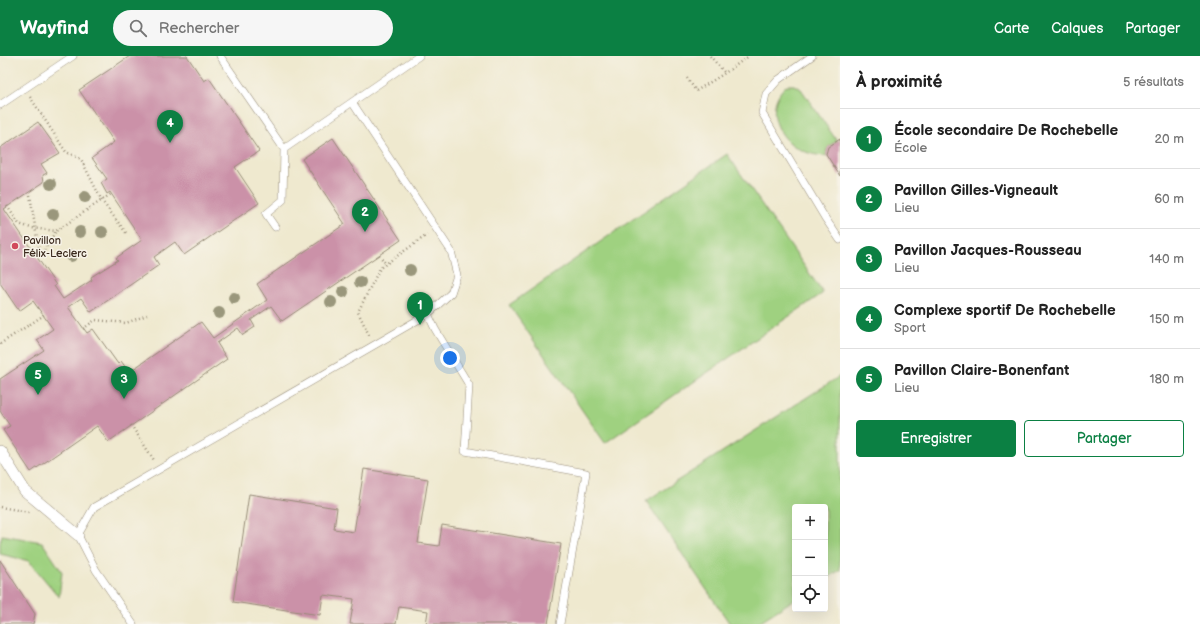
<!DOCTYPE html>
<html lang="fr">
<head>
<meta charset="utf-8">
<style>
	:root { --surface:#fff; --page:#f6f6f6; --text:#222; --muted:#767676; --line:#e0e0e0; --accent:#0b8043 }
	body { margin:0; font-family:"Balsamiq Sans",sans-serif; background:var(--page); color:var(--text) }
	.controls { position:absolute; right:12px; bottom:12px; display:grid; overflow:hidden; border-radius:4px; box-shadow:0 4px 16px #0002 }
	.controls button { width:36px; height:36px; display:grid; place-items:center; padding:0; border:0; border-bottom:1px solid var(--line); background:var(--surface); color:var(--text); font:20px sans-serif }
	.you { position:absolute; left:450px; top:302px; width:14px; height:14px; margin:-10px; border:3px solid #fff; border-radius:50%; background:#1a73e8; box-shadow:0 0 0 6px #1a73e833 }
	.badge { display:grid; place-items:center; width:26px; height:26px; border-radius:50%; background:var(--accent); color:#fff; font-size:13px; font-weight:700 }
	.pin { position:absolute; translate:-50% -33px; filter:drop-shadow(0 1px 2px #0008) }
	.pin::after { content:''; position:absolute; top:21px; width:14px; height:12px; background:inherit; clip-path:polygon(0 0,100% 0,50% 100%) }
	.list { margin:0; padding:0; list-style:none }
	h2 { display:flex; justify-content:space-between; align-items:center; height:52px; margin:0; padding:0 16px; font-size:17px }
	h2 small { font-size:13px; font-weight:400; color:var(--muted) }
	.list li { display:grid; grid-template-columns:26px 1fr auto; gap:12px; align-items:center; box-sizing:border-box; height:60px; padding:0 16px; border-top:1px solid var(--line) }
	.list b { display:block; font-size:15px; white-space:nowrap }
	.list p { margin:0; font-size:13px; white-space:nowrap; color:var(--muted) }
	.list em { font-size:13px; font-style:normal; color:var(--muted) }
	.actions { display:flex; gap:8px; padding:12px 16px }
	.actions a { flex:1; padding:9px 0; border:1px solid var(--accent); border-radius:4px; text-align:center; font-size:14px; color:var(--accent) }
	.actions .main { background:var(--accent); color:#fff }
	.icon { flex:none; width:22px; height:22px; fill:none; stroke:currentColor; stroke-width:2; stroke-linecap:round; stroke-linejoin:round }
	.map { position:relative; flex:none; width:840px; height:568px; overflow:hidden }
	header { display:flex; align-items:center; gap:24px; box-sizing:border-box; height:56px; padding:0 20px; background:var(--accent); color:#fff }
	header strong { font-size:19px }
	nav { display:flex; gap:22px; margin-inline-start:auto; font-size:14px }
	.search { width:280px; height:36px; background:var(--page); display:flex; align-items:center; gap:10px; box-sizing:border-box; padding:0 14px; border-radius:22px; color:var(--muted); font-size:15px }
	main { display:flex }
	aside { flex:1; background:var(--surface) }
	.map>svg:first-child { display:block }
</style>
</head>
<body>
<header>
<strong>Wayfind</strong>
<div class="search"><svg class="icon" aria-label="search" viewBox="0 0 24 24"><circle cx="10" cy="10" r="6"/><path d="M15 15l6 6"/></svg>Rechercher</div>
<nav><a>Carte</a><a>Calques</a><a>Partager</a></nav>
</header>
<main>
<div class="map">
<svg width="840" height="568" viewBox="0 0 840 568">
	<rect width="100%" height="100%" fill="#f7f3e8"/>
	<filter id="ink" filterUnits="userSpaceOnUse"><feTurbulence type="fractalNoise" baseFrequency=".025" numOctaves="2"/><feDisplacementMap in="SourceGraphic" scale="8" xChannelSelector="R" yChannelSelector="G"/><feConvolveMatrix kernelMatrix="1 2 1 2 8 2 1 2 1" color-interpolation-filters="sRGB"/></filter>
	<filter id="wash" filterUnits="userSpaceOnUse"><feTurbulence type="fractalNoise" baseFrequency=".012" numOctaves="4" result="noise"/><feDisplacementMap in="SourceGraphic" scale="16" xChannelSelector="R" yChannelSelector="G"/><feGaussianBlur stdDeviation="0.9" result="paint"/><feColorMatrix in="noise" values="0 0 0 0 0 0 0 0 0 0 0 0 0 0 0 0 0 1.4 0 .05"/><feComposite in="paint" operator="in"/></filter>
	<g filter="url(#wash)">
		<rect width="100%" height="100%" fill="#efe9cf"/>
		<path fill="#9fd180" stroke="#6d7e4f" d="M787,29H794L801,33L837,85C831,89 824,92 827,100C815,100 798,95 789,86C772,70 768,45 787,29Z
			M727,98L823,237L605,387L509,249Z
			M840,320V514L825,524V451H795V543L756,568H730L646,445Z
			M2,479L42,486L62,516L59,541L29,505L0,498V487Z"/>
		<g id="blocks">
			<path fill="#cb91a8" d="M130,0H187L204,25L209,22L259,95L235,111L259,147L184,199L175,186L154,201L159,209L91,256L81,242L68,251L87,277L93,273L118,308L121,305L129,316L201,266L213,282L267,244L257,228L345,168L302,103L333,82L401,184L282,265L271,250L251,264L255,271L243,279L238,272L217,287L227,303L108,386L97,370L31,416L3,374L10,370L0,355V323L44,294L37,284L53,273L33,245L19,255L0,227V92L38,66L60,97L41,108L47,117L43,119L44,126L4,153L56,229L54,230L63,243L92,224L91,221L118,204L116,202L142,184L110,136L107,138L101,127L107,123L92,102L114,86L79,34Z
				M840,83V120L826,98L828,91Z
				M364,413L428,423L418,487L439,490L442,469L561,488L548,568H426L428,555L399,551L396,568H350L354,543L323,539L320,559L233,546L249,438L337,452L334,473L354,476Z
				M0,504L35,558L33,568H0Z"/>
		</g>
	</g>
	<g filter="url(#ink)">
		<use href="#blocks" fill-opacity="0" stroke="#958a76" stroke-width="1"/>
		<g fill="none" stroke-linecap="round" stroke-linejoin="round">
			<defs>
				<path id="service" d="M220,0L284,93L283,144L266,158L275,171
					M812,0L778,24L766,38L762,57L825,162L840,184
					M352,46L451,195L457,219L451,237L428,258L435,273L469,329L465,395L586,417L560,568
					M0,49L73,0
					M284,93L419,0
					M133,568L96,514L78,479L94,451L428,258"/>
				<path id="pedestrian" d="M0,395L25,435L78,479"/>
			</defs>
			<use href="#service" stroke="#958a76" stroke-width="8"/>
			<use href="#pedestrian" stroke="#958a76" stroke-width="12"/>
			<path stroke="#958a76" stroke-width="2.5" stroke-dasharray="1 3" stroke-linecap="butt" d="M710,0L725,17
				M687,22L696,35L725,17L749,0
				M30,41L66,96L81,103L102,145L127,178
				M30,139L40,201
				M7,150L19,168L31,172L56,175L111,138
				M379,199L386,208
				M40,201L56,175
				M83,273L95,264L126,267L147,259
				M369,279L358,256L380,212L427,179
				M0,288L44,259
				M131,369L154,404
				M0,451L29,456"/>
			<use href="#service" stroke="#fff" stroke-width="7"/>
			<use href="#pedestrian" stroke="#fff" stroke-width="11"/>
		</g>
		<g fill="#9a977b">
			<circle cx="51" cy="128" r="6"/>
			<circle cx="85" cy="141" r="6"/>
			<circle cx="53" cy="158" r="6"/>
			<circle cx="80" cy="176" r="6"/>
			<circle cx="102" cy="176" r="6"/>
			<circle cx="71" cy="200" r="6"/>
			<circle cx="410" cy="214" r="6"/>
			<circle cx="360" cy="226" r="6"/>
			<circle cx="343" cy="236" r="6"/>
			<circle cx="234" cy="242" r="6"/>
			<circle cx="331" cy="246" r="6"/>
			<circle cx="219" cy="257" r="6"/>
		</g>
	</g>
	<circle fill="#d1495b" stroke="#f7f3e8" stroke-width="1.5" cx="15" cy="190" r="4"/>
	<g text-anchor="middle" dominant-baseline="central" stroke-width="3" stroke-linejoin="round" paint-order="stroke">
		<g font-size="11" fill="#3b2a1e" stroke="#f7f3e8" text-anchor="start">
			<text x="23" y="184">Pavillon<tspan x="23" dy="13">Félix-Leclerc</tspan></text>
		</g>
	</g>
</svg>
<div class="controls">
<button>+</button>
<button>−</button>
<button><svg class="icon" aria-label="locate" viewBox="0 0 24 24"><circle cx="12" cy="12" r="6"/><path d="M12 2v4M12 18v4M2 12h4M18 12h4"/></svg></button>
</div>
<div class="you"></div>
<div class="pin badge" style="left:420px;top:269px">1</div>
<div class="pin badge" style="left:365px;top:176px">2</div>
<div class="pin badge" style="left:124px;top:343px">3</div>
<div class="pin badge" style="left:170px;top:87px">4</div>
<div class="pin badge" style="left:38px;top:339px">5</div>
</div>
<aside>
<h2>À proximité<small>5 résultats</small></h2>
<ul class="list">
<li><span class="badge">1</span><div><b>École secondaire De Rochebelle</b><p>École</p></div><em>20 m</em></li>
<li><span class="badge">2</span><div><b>Pavillon Gilles-Vigneault</b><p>Lieu</p></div><em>60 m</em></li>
<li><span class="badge">3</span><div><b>Pavillon Jacques-Rousseau</b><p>Lieu</p></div><em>140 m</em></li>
<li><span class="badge">4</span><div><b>Complexe sportif De Rochebelle</b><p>Sport</p></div><em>150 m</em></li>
<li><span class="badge">5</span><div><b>Pavillon Claire-Bonenfant</b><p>Lieu</p></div><em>180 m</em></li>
</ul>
<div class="actions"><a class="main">Enregistrer</a><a>Partager</a></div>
</aside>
</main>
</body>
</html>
